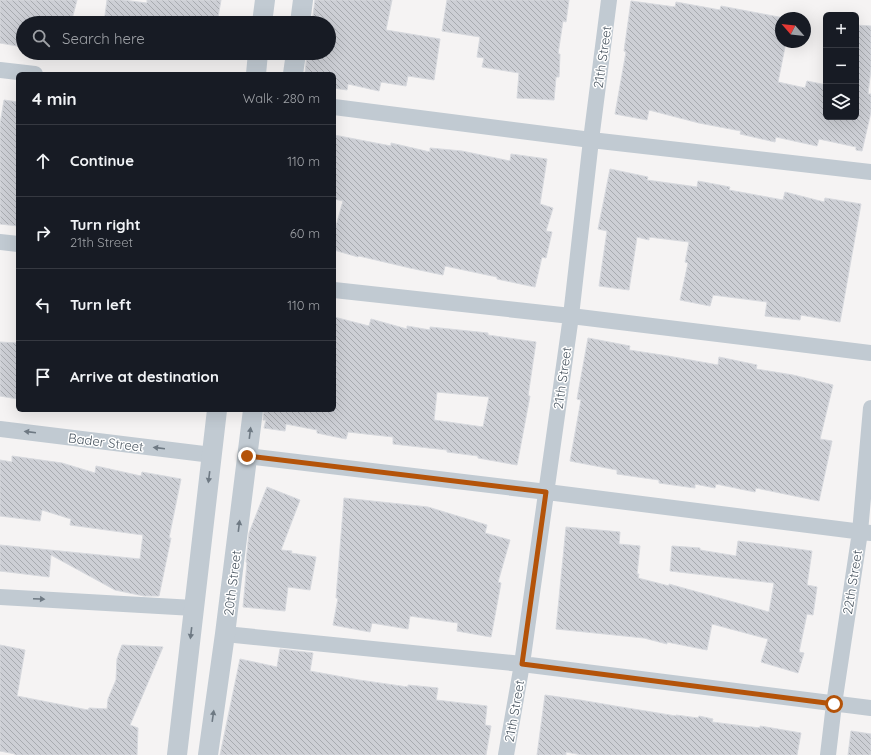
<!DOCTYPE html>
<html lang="en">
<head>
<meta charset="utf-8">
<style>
	:root { --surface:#171b24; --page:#20242c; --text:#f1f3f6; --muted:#9ea1a6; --line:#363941 }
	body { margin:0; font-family:Quicksand,sans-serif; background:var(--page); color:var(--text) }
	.controls { position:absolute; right:12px; top:12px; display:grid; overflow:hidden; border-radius:6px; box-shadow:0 4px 16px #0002 }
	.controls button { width:36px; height:36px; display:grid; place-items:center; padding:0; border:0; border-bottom:1px solid var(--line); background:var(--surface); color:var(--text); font:20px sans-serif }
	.compass { position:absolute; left:775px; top:12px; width:36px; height:36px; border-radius:50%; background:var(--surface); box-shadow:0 4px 16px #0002; rotate:298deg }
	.stop { position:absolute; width:12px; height:12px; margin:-9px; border:3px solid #b45309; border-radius:50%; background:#fff }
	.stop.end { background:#b45309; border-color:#fff; box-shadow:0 1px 4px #0008 }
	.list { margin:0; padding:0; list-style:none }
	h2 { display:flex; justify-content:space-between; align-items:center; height:52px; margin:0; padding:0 16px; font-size:17px }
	h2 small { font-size:13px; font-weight:400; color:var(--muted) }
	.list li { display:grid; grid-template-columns:26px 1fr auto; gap:12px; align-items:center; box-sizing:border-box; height:72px; padding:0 16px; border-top:1px solid var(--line) }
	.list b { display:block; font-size:15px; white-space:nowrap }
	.list p { margin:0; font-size:13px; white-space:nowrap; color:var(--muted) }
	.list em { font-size:13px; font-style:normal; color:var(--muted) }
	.icon { flex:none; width:22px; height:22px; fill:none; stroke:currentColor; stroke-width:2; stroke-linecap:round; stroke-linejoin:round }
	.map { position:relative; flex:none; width:871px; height:755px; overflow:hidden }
	.search { position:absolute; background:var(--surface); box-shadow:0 4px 16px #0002; left:16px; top:16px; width:320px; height:44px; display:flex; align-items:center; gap:10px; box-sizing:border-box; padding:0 14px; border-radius:22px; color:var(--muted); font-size:15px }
	.panel { position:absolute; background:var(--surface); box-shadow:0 4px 16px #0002; left:16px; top:72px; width:320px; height:340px; border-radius:6px }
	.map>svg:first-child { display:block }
</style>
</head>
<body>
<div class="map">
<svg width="871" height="755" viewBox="0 0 871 755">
	<defs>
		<pattern id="building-back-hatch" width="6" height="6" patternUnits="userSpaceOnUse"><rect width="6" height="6" fill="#cdcfd5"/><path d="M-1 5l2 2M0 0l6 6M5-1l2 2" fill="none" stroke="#a8abb0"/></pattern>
	</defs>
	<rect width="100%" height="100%" fill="#f5f3f3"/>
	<path fill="url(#building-back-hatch)" stroke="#d7d9de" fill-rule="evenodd" d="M0,0H77L71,23H23V47L0,43Z
		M107,0H123L147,3V0H221L217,23H104Z
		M315,0H392L386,30L440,39L434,80L408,76L406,86L381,82L379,91L348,84L347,90L334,88V74H305L307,53H329V23H312Z
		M447,0H569L566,22L563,21L558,54H560L559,77H556L554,100L517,98L519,73L482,67L484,58L477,57L480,37L442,31Z
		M631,1L675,7L676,2L720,10L721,6L784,18H781V42H786L778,82L805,88L807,81L826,85V117H856V25L871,26V69L868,94H871V112L862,151L856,150V147L819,139L817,146L776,137L775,142L740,134L741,131L699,123L649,110L647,120L615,114L626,52L624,51Z
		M4,100L18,102V226L0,224V124Z
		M334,135L391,146V143L430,152V148L462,151L510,161L511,154L547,159L540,204L553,208L546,231L552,232L546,258L542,257L535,287L497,279V277L445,266L443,275L410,268L359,256L358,257L334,250V233L343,201L334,199Z
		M610,169L648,177L647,180L697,187L698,181L730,187L729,190L783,200L785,192L824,202L825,198L861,204L840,322L801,315L800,320L765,316L767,302L713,295L710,306L680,300L688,263L685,262L689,242L649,237V240L637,237L629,290L599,286L607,231L598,229Z
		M334,317L369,326L371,319L407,329V326L430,330V327L488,333V335L536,342L528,396H530L517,465L478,458V456L447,452V450L393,444V437L348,432L346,439L317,433V430L286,424L285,431L264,428L266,420H263L264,410H334ZM437,392L489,397L483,427L434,420Z
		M588,338L630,346L629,350L668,356L718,365L719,357L757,365L756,369L793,375L833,385L820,439L832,441L819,501L756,488L755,492L716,484L715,488L695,484V488L659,483V480L617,474V470L570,461L581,400L577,399Z
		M0,342L18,343V399L0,396Z
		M12,456L62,463L95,473L96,466L141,476L142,472L181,479L169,538H171L159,596H144L115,590L51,555L49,577L0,571V545L140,559L143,535L70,525L71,519L42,510L40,521L0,516V460L12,462Z
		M267,487L300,500L281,550L292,551L291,553L316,557L310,590L288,587L285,611L243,607L247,563L246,562L249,533Z
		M344,498L428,507L487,525L485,533L510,540L498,582L501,583L491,637L457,631L458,623L410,616L408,629L372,623L370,632L333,625L338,598H336Z
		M566,527L620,532L619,544L640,546L637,574H639L638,578L669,586V584L769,612L774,583L670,571L672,546L700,548V550L736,556L738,541L812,551L807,585L817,587L813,615L807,614L799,652L804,653L798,673L761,662L768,639L712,624L707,650L667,642V644L644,638L556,629Z
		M0,645L25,650L17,696L88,710L89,708L107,709L108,699L116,680L117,659L122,645L163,647L130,725L138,728L137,755H15V754L0,751Z
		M280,649L313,653L310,671L359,680L408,687V685L438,688L436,700L487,706L485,725L491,726L486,755H220L240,659L277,667Z
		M545,695L580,700L615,706L676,716V715L698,718L699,716L713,719L712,722L760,728V726L801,733L797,755H582L566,752V755H537Z
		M851,731L871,734V755H848Z"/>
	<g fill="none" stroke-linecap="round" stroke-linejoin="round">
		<path stroke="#c1cad2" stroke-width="16" d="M0,70L35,74
			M334,107L591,140L871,172
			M0,242L18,244
			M334,290L571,316L871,353
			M0,429L212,455
			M247,456L547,492L871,533
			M0,597L194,608
			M225,634L522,664L871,708
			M506,755L522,664L571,316L591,140L609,0
			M828,755L834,704L860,532L871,408"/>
		<path stroke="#c1cad2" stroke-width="20" d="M262,23L265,0
			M300,23L303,0
			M256,74L258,53
			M293,74L296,53
			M177,755L217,410
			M208,755L225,634L253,410"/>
	</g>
	<defs><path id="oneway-solid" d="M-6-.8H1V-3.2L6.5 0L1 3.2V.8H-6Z"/></defs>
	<g fill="#6e7983">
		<use href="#oneway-solid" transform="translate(30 432) rotate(-173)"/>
		<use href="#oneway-solid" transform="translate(250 433) rotate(-83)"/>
		<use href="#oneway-solid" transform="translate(159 448) rotate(-173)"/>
		<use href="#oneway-solid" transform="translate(209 477) rotate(97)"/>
		<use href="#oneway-solid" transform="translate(239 526) rotate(-83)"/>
		<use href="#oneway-solid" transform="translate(39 599) rotate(3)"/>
		<use href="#oneway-solid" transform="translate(191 633) rotate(97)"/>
		<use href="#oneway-solid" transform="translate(213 716) rotate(-82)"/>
	</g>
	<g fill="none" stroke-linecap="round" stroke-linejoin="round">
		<path stroke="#b45309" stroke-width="5" d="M247,456L546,492L522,664L834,704"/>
	</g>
	<g text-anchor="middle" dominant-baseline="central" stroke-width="3" stroke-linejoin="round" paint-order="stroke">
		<g font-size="13" fill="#4a5661" stroke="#fff">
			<text transform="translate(602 57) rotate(-82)">21th Street</text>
			<text transform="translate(562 378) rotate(-82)">21th Street</text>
			<text transform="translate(106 442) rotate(7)">Bader Street</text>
			<text transform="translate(852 582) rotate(-81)">22th Street</text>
			<text transform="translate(232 583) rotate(-83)">20th Street</text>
			<text transform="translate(514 711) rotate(-80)">21th Street</text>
		</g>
	</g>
</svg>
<div class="controls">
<button>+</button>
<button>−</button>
<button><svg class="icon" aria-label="layers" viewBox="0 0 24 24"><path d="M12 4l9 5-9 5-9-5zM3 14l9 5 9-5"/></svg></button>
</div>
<svg class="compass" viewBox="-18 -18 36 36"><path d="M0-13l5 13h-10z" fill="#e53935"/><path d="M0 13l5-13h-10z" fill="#9ea1a6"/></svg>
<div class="stop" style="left:834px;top:704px"></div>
<div class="stop end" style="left:247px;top:456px"></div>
<div class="search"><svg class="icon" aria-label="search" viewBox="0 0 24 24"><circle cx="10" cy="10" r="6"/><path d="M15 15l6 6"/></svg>Search here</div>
<section class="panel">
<h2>4 min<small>Walk · 280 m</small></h2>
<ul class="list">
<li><svg class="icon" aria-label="ahead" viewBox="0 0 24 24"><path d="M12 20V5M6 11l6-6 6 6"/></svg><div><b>Continue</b></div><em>110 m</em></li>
<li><svg class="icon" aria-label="right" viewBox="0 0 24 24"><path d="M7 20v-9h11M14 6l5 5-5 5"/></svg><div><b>Turn right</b><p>21th Street</p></div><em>60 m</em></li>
<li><svg class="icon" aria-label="left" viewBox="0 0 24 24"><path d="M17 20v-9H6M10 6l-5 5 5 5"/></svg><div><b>Turn left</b></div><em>110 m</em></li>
<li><svg class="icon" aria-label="arrive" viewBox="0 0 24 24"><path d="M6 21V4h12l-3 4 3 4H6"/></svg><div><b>Arrive at destination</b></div></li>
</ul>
</section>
</div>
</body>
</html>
